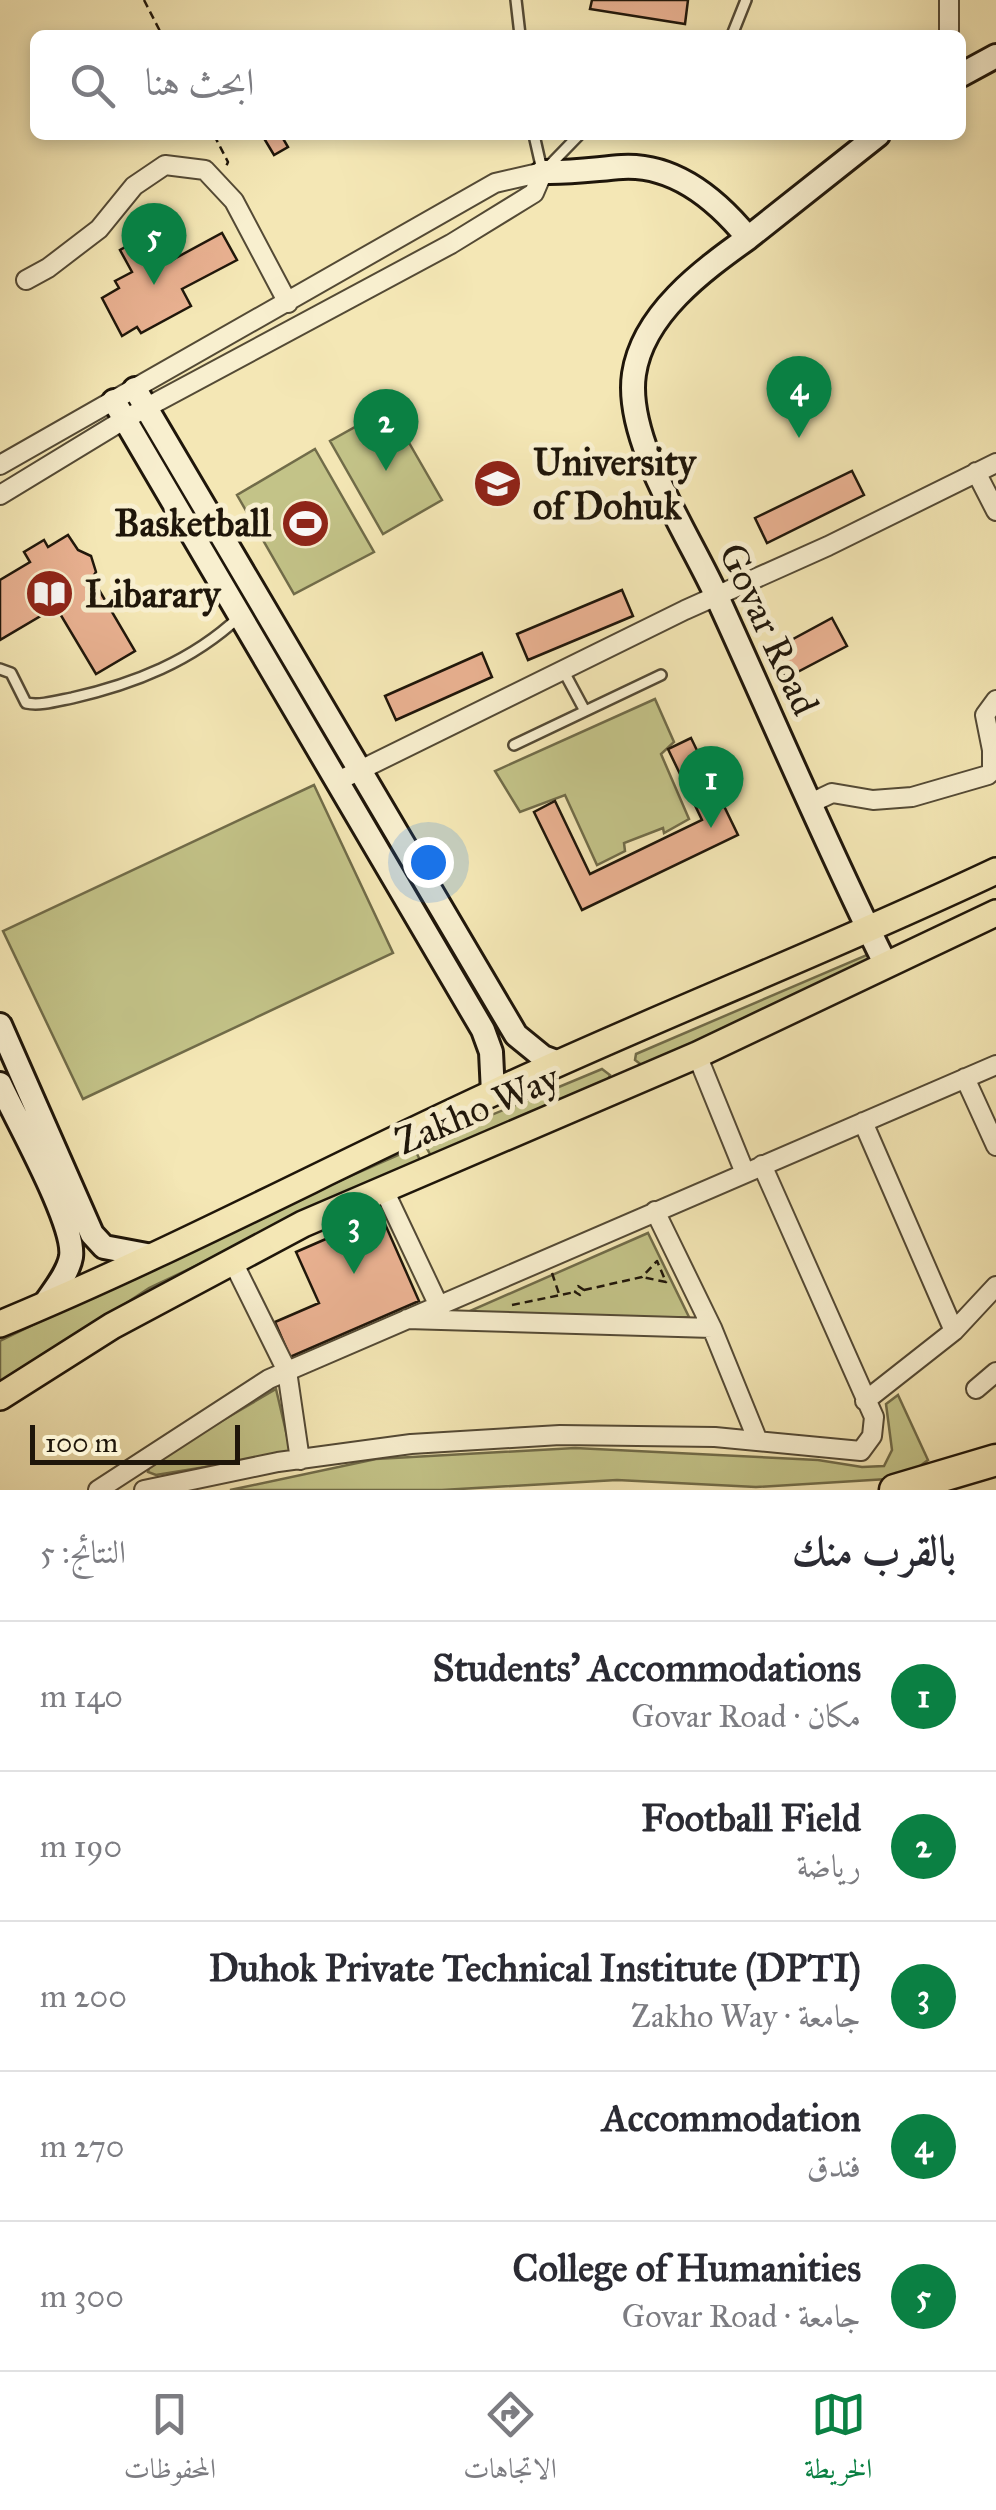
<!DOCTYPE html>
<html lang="ar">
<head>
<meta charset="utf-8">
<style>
	:root { --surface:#fff; --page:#f7f7f7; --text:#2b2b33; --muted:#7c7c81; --line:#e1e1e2; --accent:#0b8043 }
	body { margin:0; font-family:"IM FELL Great Primer",Amiri,serif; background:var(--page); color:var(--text); direction:rtl }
	.scale { position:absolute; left:30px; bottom:25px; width:210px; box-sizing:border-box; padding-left:10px; border:5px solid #1f160a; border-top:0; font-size:28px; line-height:35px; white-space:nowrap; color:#1f160a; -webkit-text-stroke:8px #f8efcf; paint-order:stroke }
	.you { position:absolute; left:428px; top:862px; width:35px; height:35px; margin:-25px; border:8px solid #fff; border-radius:50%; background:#1a73e8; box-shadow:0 0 0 15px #1a73e833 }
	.badge { display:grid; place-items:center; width:65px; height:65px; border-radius:50%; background:var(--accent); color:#fff; font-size:32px; font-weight:700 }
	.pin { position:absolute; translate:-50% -82px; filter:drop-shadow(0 2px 5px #0008) }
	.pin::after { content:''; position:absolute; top:52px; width:35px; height:30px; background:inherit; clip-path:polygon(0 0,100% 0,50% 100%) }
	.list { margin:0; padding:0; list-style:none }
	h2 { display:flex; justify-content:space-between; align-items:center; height:130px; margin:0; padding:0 40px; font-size:42px }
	h2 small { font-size:32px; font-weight:400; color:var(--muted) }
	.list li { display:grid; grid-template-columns:65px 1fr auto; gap:30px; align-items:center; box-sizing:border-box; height:150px; padding:0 40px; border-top:2px solid var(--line) }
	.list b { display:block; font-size:38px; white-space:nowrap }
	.list p { margin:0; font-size:32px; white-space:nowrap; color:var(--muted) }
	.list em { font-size:32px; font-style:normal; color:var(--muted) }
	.icon { flex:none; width:55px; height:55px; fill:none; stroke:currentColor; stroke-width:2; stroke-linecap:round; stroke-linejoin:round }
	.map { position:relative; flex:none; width:996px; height:1490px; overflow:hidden; direction:ltr }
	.search { position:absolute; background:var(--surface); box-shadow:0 5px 15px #0003; left:30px; right:30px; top:30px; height:110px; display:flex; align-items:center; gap:25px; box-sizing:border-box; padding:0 35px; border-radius:15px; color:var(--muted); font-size:38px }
	.sheet { height:880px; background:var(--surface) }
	nav { display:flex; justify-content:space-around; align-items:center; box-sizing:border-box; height:140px; border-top:2px solid var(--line); background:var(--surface); font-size:28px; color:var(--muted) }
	nav a { display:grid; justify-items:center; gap:5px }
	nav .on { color:var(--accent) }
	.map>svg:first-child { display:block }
</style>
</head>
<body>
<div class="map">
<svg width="996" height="1490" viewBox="0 0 996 1490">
	<rect width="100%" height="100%" fill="#f4e7b5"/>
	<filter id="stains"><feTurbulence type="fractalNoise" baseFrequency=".002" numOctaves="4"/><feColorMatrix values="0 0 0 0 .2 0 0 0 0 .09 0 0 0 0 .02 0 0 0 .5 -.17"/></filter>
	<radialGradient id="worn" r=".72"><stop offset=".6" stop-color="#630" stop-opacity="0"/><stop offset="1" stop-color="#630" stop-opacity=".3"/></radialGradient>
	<path fill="#c3c388" stroke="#716c49" stroke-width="2.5" d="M389,408L442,500L383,534L330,441Z
		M315,449L374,552L294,594L237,495Z
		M655,699L674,742L661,754L689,819L664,833L663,828L624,843L625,851L597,865L565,795L520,812L495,771Z
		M314,785L393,953L83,1099L3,931Z
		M869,954L875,966L643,1066L635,1060L636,1054Z
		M602,1069L610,1075L606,1083L431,1156L424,1143Z
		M414,1148L420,1160L149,1288L0,1387V1341L232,1228Z
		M648,1233L689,1317L463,1321V1314Z
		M276,1389L291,1453L156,1475L148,1472L150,1463Z
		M898,1395L928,1460L904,1478L756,1487L617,1480L442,1490H230L376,1459L575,1448L818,1460L862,1467L884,1466L892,1450L886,1404Z"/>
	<path fill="#e9b191" stroke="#1f160a" stroke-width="2.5" d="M592,0H688L685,24L590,9Z
		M262,135H281L288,147L274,155Z
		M156,230L172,260L222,233L237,260L182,289L191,306L141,333L137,327L122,336L102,298L119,288L115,281L132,272L120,250Z
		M852,471L864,495L767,543L755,518Z
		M68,535L78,550L91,556L96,572L92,578L135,651L96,674L56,607L0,640V580L30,562L24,552L44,540L48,547Z
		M622,590L633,616L528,660L517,634Z
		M832,618L847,646L786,678L771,651Z
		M482,653L492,677L396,720L385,696Z
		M691,738L738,835L582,910L534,812L555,801L590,874L702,820L668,749Z
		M381,1215L419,1301L290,1357L275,1322L319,1303L296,1252Z"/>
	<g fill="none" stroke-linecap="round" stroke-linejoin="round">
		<defs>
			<path id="lane" d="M516,0L520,35
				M732,35L746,0
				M534,135L542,170
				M548,167L579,135
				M0,669L11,673L26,703C40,706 57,701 72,698C134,684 192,661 239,617
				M563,670L585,711
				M514,745L661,675"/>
			<path id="street" d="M949,35V0
				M26,280L48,268L99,229L134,186L165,165L205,170L234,201L288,303
				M0,465L495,183L543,172
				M976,472L996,511
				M0,495L125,419L451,244L534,193L543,172
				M338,781L685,610L828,546L996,463
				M811,803L832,793L873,800L912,797L988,775L992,771V750L985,715L996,700
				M697,1055L745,1173
				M965,1078L996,1146
				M863,1122L954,1331
				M384,1190L438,1304
				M655,1211L712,1328L758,1441
				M232,1260L287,1371L300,1460
				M407,1319L712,1328
				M976,1389L996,1372
				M865,1401L954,1331L996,1286
				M98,1490L269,1379L996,1065
				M144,1490L278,1462L411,1444L560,1435L715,1437L861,1451L872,1436L874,1417L762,1165"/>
			<path id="secondary" d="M961,75L996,56
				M543,172C570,173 595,169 622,167C674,164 717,200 748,238L878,135
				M748,238C702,271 643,314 634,374C624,441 691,538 718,599C774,721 826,845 886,965
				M135,389L516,1035L543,1057L559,1063
				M114,401L483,1030L491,1052L493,1093
				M0,1025L92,1234L104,1247L152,1256
				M0,1084C16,1119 76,1224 71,1257C68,1274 53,1291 44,1305"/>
			<path id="primary" d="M0,1324C169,1254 330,1168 495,1092C661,1015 831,949 996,871
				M0,1397L112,1326L303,1224L697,1055L996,913"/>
			<path id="highway" d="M895,1490L996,1460"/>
		</defs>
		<use href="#lane" stroke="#544a35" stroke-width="14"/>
		<use href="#street" stroke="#544a35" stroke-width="22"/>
		<use href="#secondary" stroke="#1f160a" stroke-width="28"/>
		<use href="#primary" stroke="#1f160a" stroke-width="30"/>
		<use href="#highway" stroke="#1f160a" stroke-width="35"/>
		<path stroke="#1f160a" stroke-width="2.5" stroke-dasharray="8 5" stroke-linecap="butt" d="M144,0L162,35
			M214,135L228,162L225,169
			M552,1273L559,1294
			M578,1286L584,1290L580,1295L575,1292Z
			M584,1290L642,1277L657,1261L666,1282L642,1277
			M512,1305L575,1292"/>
		<use href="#lane" stroke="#f8efcf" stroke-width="9"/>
		<use href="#street" stroke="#f8efcf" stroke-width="18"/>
		<use href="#secondary" stroke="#f8efcf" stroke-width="22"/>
		<use href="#primary" stroke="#f4e7b5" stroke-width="25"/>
		<use href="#highway" stroke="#f4e7b5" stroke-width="30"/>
	</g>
	<defs>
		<symbol id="university-disc" viewBox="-11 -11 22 22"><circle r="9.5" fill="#8f2418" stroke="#f8efcf"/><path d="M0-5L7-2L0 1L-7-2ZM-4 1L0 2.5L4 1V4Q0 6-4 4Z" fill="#fff"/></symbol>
		<symbol id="stadium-disc" viewBox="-11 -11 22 22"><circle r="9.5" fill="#8f2418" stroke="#f8efcf"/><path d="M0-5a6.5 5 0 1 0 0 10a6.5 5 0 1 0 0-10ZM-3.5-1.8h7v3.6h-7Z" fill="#fff"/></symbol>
		<symbol id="library-disc" viewBox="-11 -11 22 22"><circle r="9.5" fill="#8f2418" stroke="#f8efcf"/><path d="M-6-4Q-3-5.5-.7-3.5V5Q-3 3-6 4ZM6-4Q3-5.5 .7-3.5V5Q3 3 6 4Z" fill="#fff"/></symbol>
	</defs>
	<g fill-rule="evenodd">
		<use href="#university-disc" x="470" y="456" width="55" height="55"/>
		<use href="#stadium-disc" x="278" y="496" width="55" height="55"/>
		<use href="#library-disc" x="22" y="566" width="55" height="55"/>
	</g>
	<g text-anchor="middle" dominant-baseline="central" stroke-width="10" stroke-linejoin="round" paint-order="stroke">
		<g font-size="38" font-weight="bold" fill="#1f160a" stroke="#f8efcf" text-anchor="start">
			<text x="533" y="462">University<tspan x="533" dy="44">of Dohuk</tspan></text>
			<text x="271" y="523" text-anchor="end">Basketball</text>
			<text x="85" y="594">Libarary</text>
		</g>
		<g font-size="38" fill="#1f160a" stroke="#f8efcf">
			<text transform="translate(769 629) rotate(65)">Govar Road</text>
			<text transform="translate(477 1109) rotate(-23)">Zakho Way</text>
		</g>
	</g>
	<rect width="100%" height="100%" filter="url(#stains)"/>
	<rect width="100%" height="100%" fill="url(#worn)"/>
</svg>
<div class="scale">100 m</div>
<div class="you"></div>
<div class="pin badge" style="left:711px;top:828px">1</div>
<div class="pin badge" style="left:386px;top:471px">2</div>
<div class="pin badge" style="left:354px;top:1274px">3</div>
<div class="pin badge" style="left:799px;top:438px">4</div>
<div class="pin badge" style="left:154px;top:285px">5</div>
<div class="search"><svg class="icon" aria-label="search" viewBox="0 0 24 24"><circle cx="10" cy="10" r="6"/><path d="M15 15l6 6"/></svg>ابحث هنا</div>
</div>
<section class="sheet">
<h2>بالقرب منك<small>النتائج: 5</small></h2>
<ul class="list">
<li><span class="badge">1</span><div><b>Students' Accommodations</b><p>مكان · Govar Road</p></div><em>140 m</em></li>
<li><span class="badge">2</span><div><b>Football Field</b><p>رياضة</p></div><em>190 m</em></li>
<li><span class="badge">3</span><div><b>Duhok Private Technical Institute (DPTI)</b><p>جامعة · Zakho Way</p></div><em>200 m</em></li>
<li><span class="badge">4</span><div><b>Accommodation</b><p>فندق</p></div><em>270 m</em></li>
<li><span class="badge">5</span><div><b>College of Humanities</b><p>جامعة · Govar Road</p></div><em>300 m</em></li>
</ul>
</section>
<nav>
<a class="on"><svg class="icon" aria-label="map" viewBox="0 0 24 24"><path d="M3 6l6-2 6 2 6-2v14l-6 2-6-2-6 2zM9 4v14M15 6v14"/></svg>الخريطة</a>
<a><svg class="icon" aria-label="directions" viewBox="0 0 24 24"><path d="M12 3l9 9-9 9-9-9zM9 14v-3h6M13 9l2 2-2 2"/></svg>الاتجاهات</a>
<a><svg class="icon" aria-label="saved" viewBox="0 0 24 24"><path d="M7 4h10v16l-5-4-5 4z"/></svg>المحفوظات</a>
</nav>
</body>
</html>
